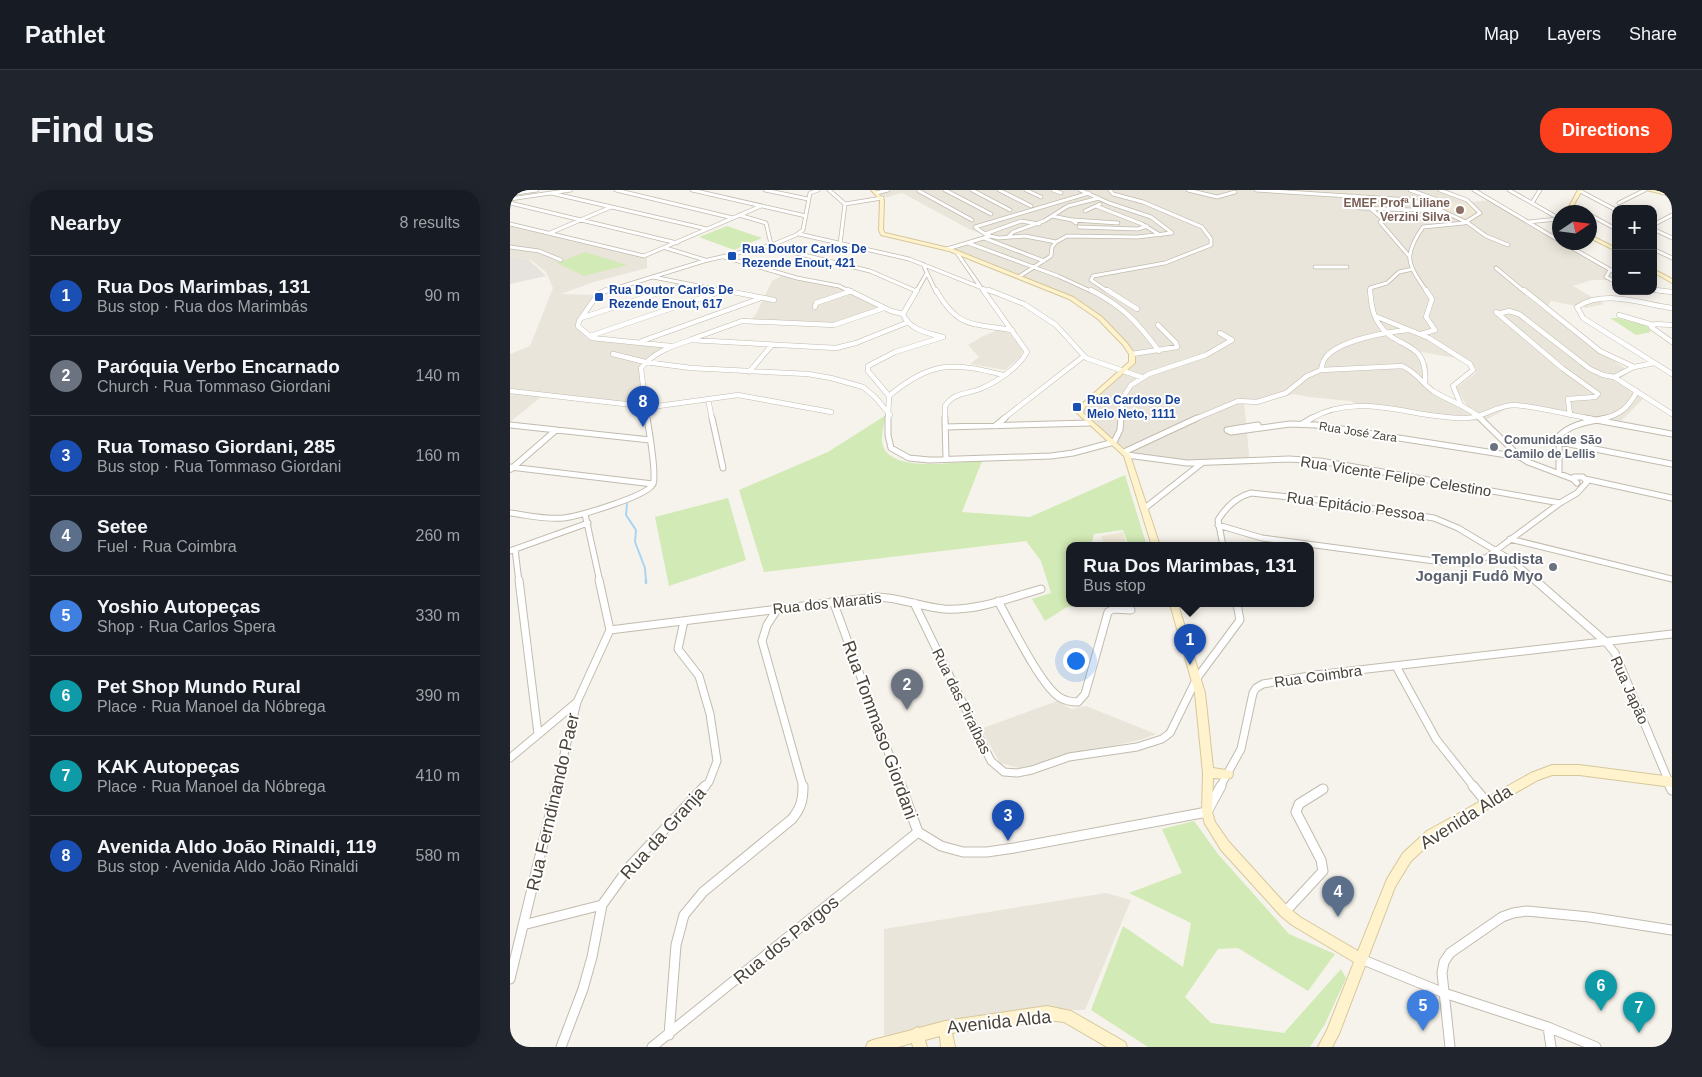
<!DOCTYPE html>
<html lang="en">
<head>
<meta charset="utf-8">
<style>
	:root { --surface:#171b24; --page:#20242c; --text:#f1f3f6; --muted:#9ea1a6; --line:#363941; --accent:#fc3f1d }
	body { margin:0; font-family:Helvetica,sans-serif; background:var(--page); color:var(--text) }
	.controls { position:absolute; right:15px; top:15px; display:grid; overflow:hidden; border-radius:10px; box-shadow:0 2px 12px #0003 }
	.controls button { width:45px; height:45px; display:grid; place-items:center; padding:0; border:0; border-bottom:1px solid var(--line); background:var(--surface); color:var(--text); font:25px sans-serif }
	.compass { position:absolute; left:1042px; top:15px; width:45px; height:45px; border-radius:50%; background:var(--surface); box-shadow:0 2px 12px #0003; rotate:77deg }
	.you { position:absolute; left:565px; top:470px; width:18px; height:18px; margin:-12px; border:4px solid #fff; border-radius:50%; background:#1a73e8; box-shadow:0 0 0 8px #1a73e833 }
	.badge { display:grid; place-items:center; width:32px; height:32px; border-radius:50%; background:var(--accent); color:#fff; font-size:16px; font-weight:700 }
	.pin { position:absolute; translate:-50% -41px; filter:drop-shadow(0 1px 2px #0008) }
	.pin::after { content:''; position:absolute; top:26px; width:18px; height:15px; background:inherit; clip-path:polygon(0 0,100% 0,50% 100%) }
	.popup { position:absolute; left:556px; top:352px; width:248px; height:65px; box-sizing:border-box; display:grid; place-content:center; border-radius:10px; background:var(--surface); filter:drop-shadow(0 1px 4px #0005); font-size:16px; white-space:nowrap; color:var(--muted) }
	.popup b { font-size:19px; color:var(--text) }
	.popup::after { content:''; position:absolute; left:50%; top:100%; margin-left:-10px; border:10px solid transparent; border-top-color:var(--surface) }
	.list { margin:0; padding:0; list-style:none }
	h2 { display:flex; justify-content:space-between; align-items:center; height:65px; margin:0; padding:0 20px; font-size:21px }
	h2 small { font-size:16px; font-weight:400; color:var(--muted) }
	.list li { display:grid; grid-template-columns:32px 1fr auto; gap:15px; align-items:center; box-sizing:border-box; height:80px; padding:0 20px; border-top:1px solid var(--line) }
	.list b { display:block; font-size:19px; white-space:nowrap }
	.list p { margin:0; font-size:16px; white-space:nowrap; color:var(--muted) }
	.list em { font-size:16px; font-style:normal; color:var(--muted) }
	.map { position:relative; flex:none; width:1162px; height:857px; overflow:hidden; border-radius:20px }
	header { display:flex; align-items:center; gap:30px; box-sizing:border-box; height:70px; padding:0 25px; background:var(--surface); border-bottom:1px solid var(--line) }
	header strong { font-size:24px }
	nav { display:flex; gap:28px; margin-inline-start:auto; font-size:18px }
	.intro { display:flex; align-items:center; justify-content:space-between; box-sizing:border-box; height:120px; padding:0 30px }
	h1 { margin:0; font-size:35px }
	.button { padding:12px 22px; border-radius:20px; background:var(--accent); color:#fff; font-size:18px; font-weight:700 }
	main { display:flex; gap:30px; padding:0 30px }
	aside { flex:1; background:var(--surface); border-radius:20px; box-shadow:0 2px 12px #0003 }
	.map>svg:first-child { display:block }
</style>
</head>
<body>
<header>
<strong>Pathlet</strong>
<nav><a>Map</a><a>Layers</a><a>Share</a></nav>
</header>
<div class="intro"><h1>Find us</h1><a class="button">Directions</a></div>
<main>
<aside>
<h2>Nearby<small>8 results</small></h2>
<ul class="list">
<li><span class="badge" style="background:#1a4fb4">1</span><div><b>Rua Dos Marimbas, 131</b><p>Bus stop · Rua dos Marimbás</p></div><em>90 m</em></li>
<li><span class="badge" style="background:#6b7280">2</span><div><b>Paróquia Verbo Encarnado</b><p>Church · Rua Tommaso Giordani</p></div><em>140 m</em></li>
<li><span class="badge" style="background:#1a4fb4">3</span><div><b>Rua Tomaso Giordani, 285</b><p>Bus stop · Rua Tommaso Giordani</p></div><em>160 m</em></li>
<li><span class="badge" style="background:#5c6f8a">4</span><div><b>Setee</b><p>Fuel · Rua Coimbra</p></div><em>260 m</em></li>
<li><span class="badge" style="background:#3f7fe0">5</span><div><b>Yoshio Autopeças</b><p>Shop · Rua Carlos Spera</p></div><em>330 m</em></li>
<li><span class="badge" style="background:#0f9aa8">6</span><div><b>Pet Shop Mundo Rural</b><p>Place · Rua Manoel da Nóbrega</p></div><em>390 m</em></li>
<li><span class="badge" style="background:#0f9aa8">7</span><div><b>KAK Autopeças</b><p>Place · Rua Manoel da Nóbrega</p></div><em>410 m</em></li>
<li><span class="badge" style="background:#1a4fb4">8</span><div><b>Avenida Aldo João Rinaldi, 119</b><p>Bus stop · Avenida Aldo João Rinaldi</p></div><em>580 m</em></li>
</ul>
</aside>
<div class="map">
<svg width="1162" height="857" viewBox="0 0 1162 857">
	<rect width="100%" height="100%" fill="#f6f3ec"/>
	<path fill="#eae5da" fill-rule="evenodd" d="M382,0H928L960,12L982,10L1049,50L1050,52L1054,53L1106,83V90H1082L1063,96L1094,114L1076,118L1041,111L1037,118L1093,163L1120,182L1110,189L1136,206L1107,235L1008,217L996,219L974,231H962L853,216L840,211L799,207L784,204L748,214L734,212L740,274L674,276L618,266L576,230L573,222L576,216L625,175V167L620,158L588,124L564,110L437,60L480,47L461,40L392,3L374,8L368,3ZM907,161L956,170L966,178V183L946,198L957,216L921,199L917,194L918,175Z
		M0,34L128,66L137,67V78L84,92L51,104L89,105L69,133L68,137L78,149L162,156L135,173L132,178L136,216L31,207L0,232V164L20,156L43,98L36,82L21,70L0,67Z
		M273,85L306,94L332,98L373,119L324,136L238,133L246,124L262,91Z
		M491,139L498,141L513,161L510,167L495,180L460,174L469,167L458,155L473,146Z
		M547,511L561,519L576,516L646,544L633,549L509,578L490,573L471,539Z
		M596,703L621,710L575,820H512L445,829L374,846V739Z"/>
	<path fill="#e6e2dd" d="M0,67L19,70L36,86L0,94Z"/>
	<path fill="#efe8d6" d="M930,11L953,14L959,13L969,22L958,30H954L929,17Z
		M613,342L617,356H595L591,346Z"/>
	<path fill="#d2eab5" d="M217,36L252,48L224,60L189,47Z
		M75,62L117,75L74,86L47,73Z
		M1100,128H1107L1137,136L1141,142L1126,145Z
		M376,225C374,235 370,247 373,256C383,284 449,271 472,271L452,322L520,327L615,285L637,356H619L613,340L584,344L581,356H560V414H590V416L557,417L535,431L522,409L541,403L531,371L516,351L254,382L229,300L318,262Z
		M218,308L236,370L159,396L145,327Z
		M684,631L708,664L779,744L825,764L798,801L728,758L708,759L675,807L701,833L774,843L831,779L836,788L815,834L800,857H638L581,820L613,736L673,777L681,733L619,703L672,683L652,639Z"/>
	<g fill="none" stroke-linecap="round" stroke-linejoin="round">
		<path stroke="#a9d4f2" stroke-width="2" d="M117,314L116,325L126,340L125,352L135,378L136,392"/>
		<path stroke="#a9d4f2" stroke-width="2.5" d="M136,393V390"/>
		<defs>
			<path id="street-far4" d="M106,0L223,28
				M182,0L296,26
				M255,0L298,9
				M319,0L335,14L372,8
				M435,0L481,24
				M462,0L500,20
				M489,0L521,16
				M516,0L531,7
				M543,0L551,3
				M678,0L707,7L725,2
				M746,0L901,10L924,17L958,33L976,46L998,55
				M900,0L925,9L924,17
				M964,0L1050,51
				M999,0L1050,29
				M409,1L462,30
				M1070,1L1106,20
				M41,3L197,39
				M366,3L378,0
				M1152,3L1162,0
				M0,4L27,0
				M844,6L850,18L930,21
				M0,9L61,0
				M0,13L167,53
				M1022,13L1030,0
				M1109,13L1135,0
				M586,16L632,34L650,45
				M1062,16L1074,22
				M861,19L873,29L870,32L899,66
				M575,21L590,14
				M229,25L256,33L261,54
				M1080,25L1106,39
				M542,26L562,30L566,33
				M563,30L608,33
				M1018,32L1048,29
				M0,34L134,66L251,16
				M1143,35L1162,25
				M569,37L628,39L637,36
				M1143,39L1162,48
				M40,43L101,17
				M289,44L399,69L482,102
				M475,44L465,37L579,3
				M480,46L489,48L515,46L546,52
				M498,47L503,42L534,31L558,16L589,8
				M474,48L534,71
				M1052,52L1106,83
				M458,53L548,86L583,102
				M330,54L335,14
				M257,56L360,81L406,101
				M0,57L29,61L51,70
				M156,58L195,70
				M437,59L480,46L475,44L511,31L529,34
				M1143,59L1162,68
				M447,63L474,102
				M214,67L287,88L329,96L341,102
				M805,77H837
				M986,78L1015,102
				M1100,80L1096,87L1106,92
				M417,83L426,102
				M510,86L541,66L542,57L546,52L557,46L627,47L662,43L641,27L599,13L570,0
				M143,87L219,102
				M1143,100L1158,102
				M94,102L194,71L262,55L286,45L293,40L300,3L308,0
				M153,102L176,94
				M406,102L417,83L413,74
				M599,102L581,90L583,86L655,73L701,55V49L692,37L633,12L603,4L600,0
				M860,102V98L877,93L889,82L903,79
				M917,102C898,74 892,67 913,37L954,33L970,23L957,10L930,0"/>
			<path id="street-far3" d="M96,100L88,104L69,131L68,136L82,148L161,156
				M213,100L264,110
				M338,100L381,121L393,124
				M426,100C448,139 462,133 502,140
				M479,100L514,114L546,135L576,168L631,187
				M581,100C614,117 627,132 649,161
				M597,100L627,119
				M860,100C861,111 862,124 869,134C886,161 918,148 915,193
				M1014,100L1090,161L1124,177
				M1146,100L1162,102
				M305,117L306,113L341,101
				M1162,118C1132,114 1094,99 1067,117L1073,128L1162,184
				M986,122L1052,178L1088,204L1085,207L1058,209L1060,225
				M988,124L999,121L1009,124L1080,179L1093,185L1104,187L1162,224
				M1109,125L1143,135
				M865,126L919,148L960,174L963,180L943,196L951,215
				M71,128L157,100
				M1162,135L1145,134L1141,137L1162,152
				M911,144L925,140L916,127L922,109L916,100
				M80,146L212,101
				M182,149L232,131L324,135L374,118
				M132,151L251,108
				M103,164L135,172L181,178L298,184L321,188L353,197L365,207L380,225
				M622,164L667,157L666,153L648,135
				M811,180C812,175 813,169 817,166C831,150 877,142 898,140
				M239,182L261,156
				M1104,187L1124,177L1144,173
				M0,201L141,217L228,205L321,222
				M379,206L358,181V176L385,162L433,147C418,143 399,140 393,124L407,100
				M198,209L202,229
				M137,229L131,178C144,162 162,156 181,150L326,158L346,153L396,133
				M378,229L379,206C420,171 443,172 493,185
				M435,229V216C443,203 457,204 470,199C487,192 508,178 517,162L473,100
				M493,229L574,166
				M611,229L613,207L621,195L639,184L696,165L722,150L710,143
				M685,229L728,211L747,212L776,203L797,186L811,180L892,176C905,181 912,193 923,201C939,211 957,216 972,229
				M800,229C851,200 902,229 956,228C973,228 987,215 1004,215C1026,216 1059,225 1082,229
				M1092,229C1110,225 1119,217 1127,201"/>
			<path id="street-far2" d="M202,228L213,278
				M378,228V245L381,258L399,268L419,270L541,266L563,263L604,252L610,240L611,228
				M435,228L436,269
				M970,228L1010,267L1018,272L1063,289
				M1075,228L1162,244
				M792,234L802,228
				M0,235L140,250
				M748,235L717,240L721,242L780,234L806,235L1010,267
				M485,236L495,228
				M435,237L579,233
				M1049,252L1162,274
				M614,262L687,228
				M617,265L677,273L779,269L810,271L1050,313
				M0,277L143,294
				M1,279L46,240
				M1049,283V246C1062,233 1079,232 1097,228
				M1075,289L1162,308
				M635,318L692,273
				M0,323C17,325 37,330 54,328C69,326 138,306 143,294C147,284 139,241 137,228
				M75,324L90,392
				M708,335L752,348L932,372L959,373L977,367L1050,313L1067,303L1077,292L1073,287H1064L1063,289L1067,293
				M1000,349L1162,389
				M713,356L708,330C716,317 726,307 741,303L808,310L924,328L948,338L1003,371L1027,392
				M5,359L9,392
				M0,361L78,333"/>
			<path id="street-far1" d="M9,390L28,544
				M89,390L100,440
				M1025,390L1096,452L1105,463L1161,597
				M323,411L391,597
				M488,411C501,434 530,494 549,507C555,511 561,512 568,512L575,504L598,422L603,419L621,420
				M404,413L481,571L494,582L507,583L522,580L559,567L627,557L652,549L660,543L687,488L730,430L727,414
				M268,418L257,435L252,451L293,597
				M174,431L168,459L189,486L200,524L207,571L199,592L194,597
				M100,440L366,407C389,407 411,417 434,419C467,421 499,408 531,399
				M886,476L926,549L964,597
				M0,568L67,512
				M46,597L67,512L100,440
				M710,597L731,559L743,503L746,498L753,494L805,485L1162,444"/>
			<path id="street" d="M391,596L408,642L431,656L453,662H477L504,658L697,622L711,596
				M963,596L977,613
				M1160,596L1162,600
				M775,722L813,681L811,670L786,622L789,614L813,599
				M13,735L92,715
				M851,769L934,803L1038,837L1086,857
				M0,789L47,596
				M1038,837L1041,857
				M159,845L166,755L174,725L193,702L282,629C291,618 293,610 293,596
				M51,857L73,799L82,767L92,715L120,676L195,596
				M142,857L408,642
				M940,857L932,783L934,772L940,763L992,727L1003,723L1017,721L1079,727L1162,740"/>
			<path id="secondary" d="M361,0H365L374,10L373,40L375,43L443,59L563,107L592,127L617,153L625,164V173L577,215L574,219L573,223L620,265L650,356H642L614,266L567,223L568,218L573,213L619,172V164L613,155L588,129L559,109L439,61L371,45L369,40L370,10Z
				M1068,0H1072L1060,22H1056Z
				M1136,0H1144L1162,4V6Z
				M1080,45L1106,58V61L1080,48Z
				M1143,79L1162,89V93L1143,82Z
				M660,414H668L695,503L703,578L722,581L723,584L722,587L718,589L703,588L702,622L705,632L719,652L779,718L790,727L848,761L877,689L893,663L917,641L1021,583L1042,575H1069L1162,587V597L1069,585H1042L1028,590L925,649L901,671L885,697L829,844L822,857H808L817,840L844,772L782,735L771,726L711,660L695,634L692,622L693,583L685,503Z
				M537,816L561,821L615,852L617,857H597L554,832L537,830L442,843L445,857H431L430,846L415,850L417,857H403L402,853L388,857H356L358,852L363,850L402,840L407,837L409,838L435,831Z"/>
		</defs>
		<use href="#street-far4" stroke="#c2bbae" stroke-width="4.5"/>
		<use href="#street-far3" stroke="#c2bbae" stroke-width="5.5"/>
		<use href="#street-far2" stroke="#c2bbae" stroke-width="7"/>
		<use href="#street-far1" stroke="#c2bbae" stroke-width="9"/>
		<use href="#street" stroke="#c2bbae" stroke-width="11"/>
		<use href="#secondary" stroke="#d6c79b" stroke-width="2"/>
		<use href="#street-far4" stroke="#fff" stroke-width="3"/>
		<use href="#street-far3" stroke="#fff" stroke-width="4.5"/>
		<use href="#street-far2" stroke="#fff" stroke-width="5"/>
		<use href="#street-far1" stroke="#fff" stroke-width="7"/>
		<use href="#street" stroke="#fff" stroke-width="9"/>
		<use href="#secondary" fill="#fff3cd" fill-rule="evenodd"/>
	</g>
	<circle fill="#8d6e63" stroke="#fff" stroke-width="2" cx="950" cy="20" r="5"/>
	<g fill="#1a4fb4" stroke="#fff" stroke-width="2">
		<rect x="217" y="61" width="10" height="10" rx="2.5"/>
		<rect x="84" y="102" width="10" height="10" rx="2.5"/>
		<rect x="562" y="212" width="10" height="10" rx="2.5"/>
	</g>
	<g fill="#6b7280" stroke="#fff" stroke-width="2">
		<circle cx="984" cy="257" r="5"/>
		<circle cx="1043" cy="377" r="5"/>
	</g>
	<g text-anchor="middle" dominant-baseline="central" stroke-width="4" stroke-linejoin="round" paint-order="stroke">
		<g font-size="12" font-weight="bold" fill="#785e54" stroke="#fff" text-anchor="end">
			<text x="940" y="13">EMEF Profª Liliane<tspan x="940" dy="14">Verzini Silva</tspan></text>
		</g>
		<g font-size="12" font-weight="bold" fill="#164399" stroke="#fff" text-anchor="start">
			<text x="232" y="59">Rua Doutor Carlos De<tspan x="232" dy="14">Rezende Enout, 421</tspan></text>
			<text x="99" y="100">Rua Doutor Carlos De<tspan x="99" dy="14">Rezende Enout, 617</tspan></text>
			<text x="577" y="210">Rua Cardoso De<tspan x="577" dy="14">Melo Neto, 1111</tspan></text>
		</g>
		<g font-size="12" fill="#4b4439" stroke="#fff">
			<text transform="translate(848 242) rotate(9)">Rua José Zara</text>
		</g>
		<g font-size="12" font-weight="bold" fill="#5b616d" stroke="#fff" text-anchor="start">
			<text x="994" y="250">Comunidade São<tspan x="994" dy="14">Camilo de Lellis</tspan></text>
		</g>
		<g font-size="15" fill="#4b4439" stroke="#fff">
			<text transform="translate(886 286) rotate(9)">Rua Vicente Felipe Celestino</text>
			<text transform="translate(846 316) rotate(8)">Rua Epitácio Pessoa</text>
			<text transform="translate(317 413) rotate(-6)">Rua dos Maratis</text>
			<text transform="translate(808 486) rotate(-8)">Rua Coimbra</text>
			<text transform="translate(1120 500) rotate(66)">Rua Japão</text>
			<text transform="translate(452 511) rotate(64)">Rua das Piraíbas</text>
		</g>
		<g font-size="15" font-weight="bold" fill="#5b616d" stroke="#fff" text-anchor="end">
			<text x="1033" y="368">Templo Budista<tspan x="1033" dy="17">Joganji Fudô Myo</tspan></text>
		</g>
		<g font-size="18" fill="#4b4439" stroke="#fff">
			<text transform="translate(370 540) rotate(70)">Rua Tommaso Giordani</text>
			<text transform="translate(43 612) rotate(-77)">Rua Ferndinando Paer</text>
			<text transform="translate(956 627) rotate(-32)">Avenida Alda</text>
			<text transform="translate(153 643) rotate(-48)">Rua da Granja</text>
			<text transform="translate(276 750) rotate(-39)">Rua dos Pargos</text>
			<text transform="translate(489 832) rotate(-6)">Avenida Alda</text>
		</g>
	</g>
</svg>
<div class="controls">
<button>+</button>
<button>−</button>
</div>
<svg class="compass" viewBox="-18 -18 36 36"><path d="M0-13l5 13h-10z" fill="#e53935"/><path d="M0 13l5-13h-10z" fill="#9ea1a6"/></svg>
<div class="you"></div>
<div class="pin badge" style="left:680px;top:475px;background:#1a4fb4">1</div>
<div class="popup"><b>Rua Dos Marimbas, 131</b>Bus stop</div>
<div class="pin badge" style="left:397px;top:520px;background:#6b7280">2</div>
<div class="pin badge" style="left:498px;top:651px;background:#1a4fb4">3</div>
<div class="pin badge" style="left:828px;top:727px;background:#5c6f8a">4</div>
<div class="pin badge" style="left:913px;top:841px;background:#3f7fe0">5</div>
<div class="pin badge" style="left:1091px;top:821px;background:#0f9aa8">6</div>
<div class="pin badge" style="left:1129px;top:843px;background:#0f9aa8">7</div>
<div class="pin badge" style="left:133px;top:237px;background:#1a4fb4">8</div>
</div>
</main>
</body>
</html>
